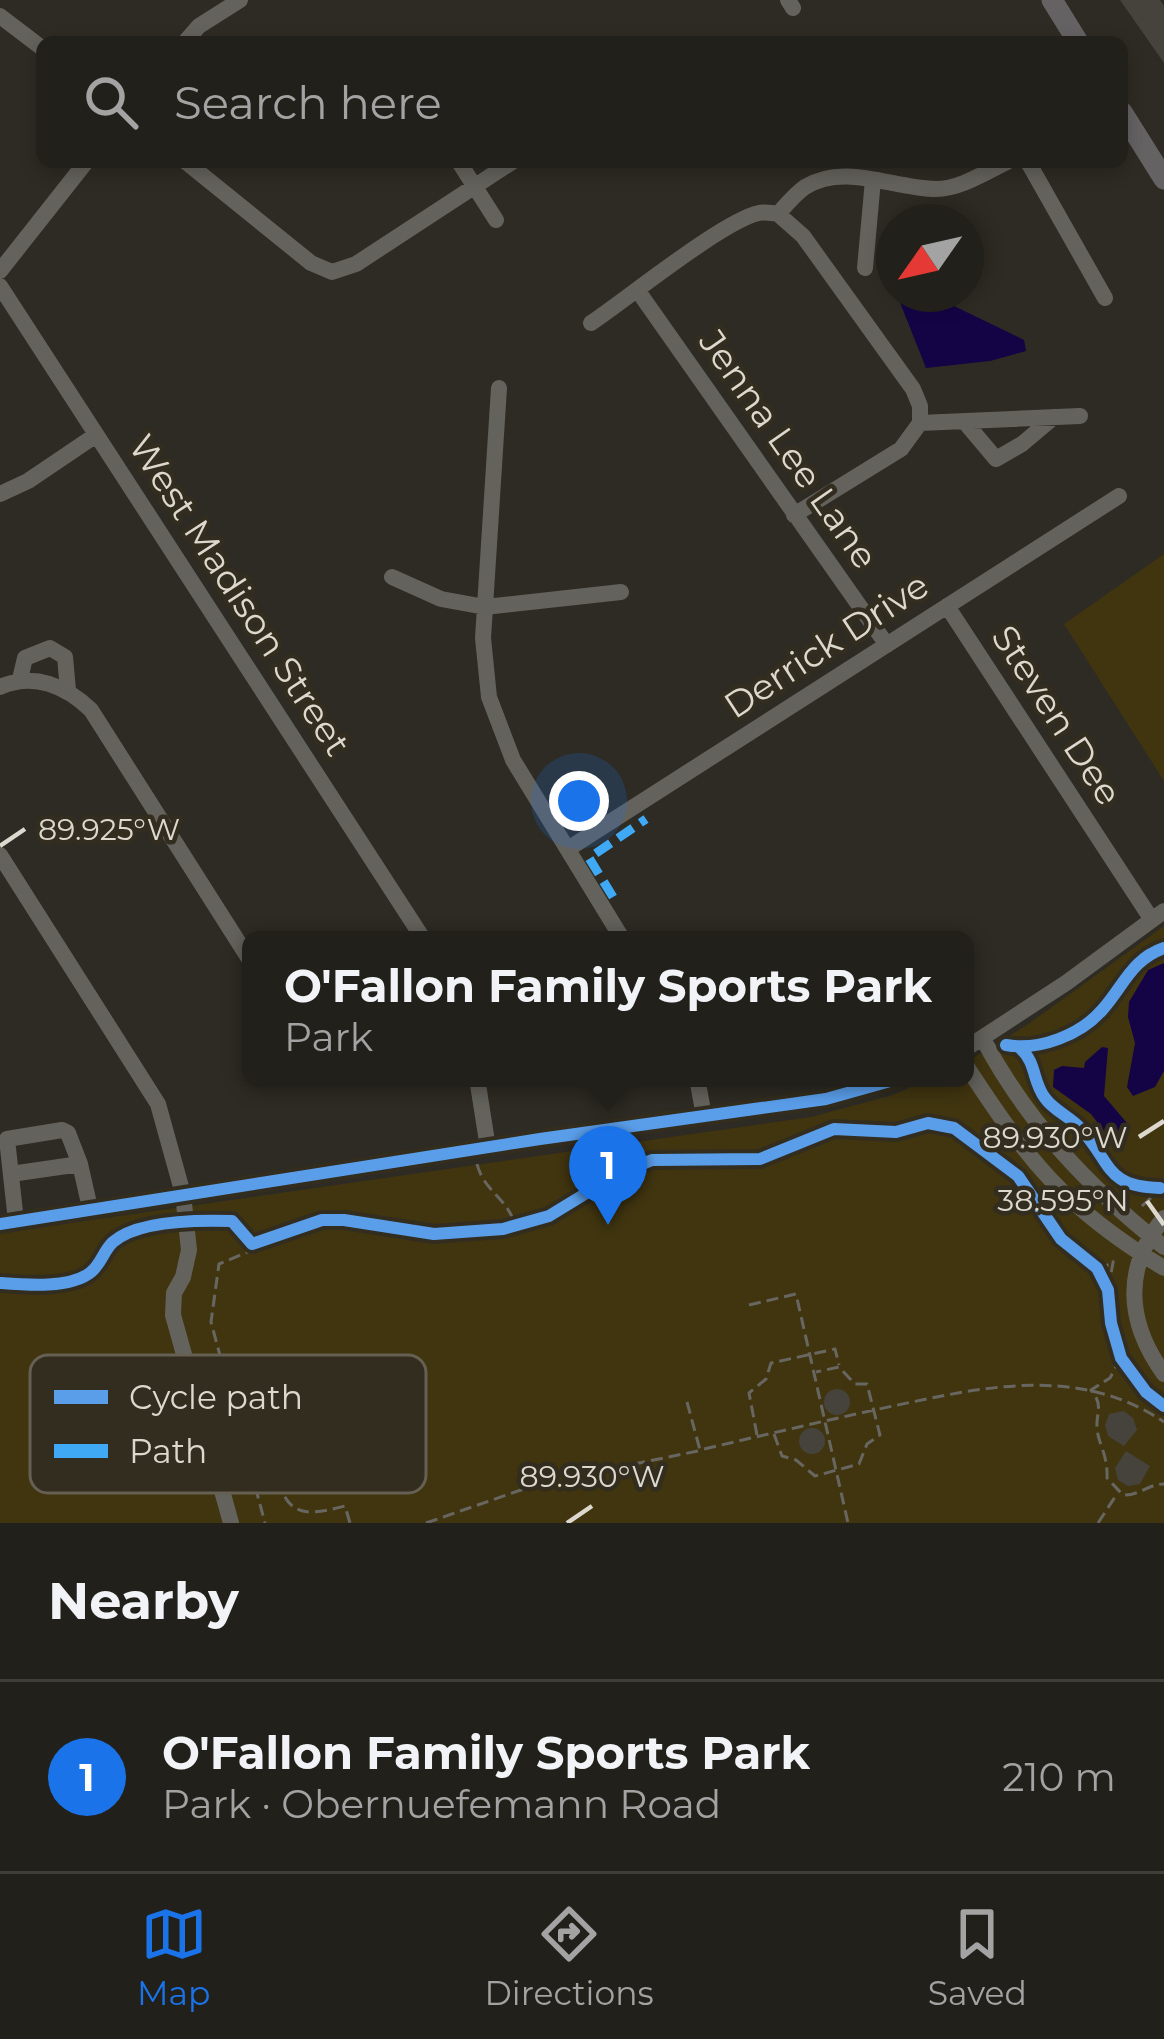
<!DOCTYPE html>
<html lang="en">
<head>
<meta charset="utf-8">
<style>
	:root { --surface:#22201a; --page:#2a2823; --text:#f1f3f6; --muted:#a2a3a2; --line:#3f3e39; --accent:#1a73e8 }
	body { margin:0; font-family:Montserrat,sans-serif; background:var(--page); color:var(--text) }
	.compass { position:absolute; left:876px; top:204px; width:108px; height:108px; border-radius:50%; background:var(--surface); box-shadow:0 6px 18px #0003; rotate:236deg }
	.you { position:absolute; left:579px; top:801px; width:42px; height:42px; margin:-30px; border:9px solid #fff; border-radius:50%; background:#1a73e8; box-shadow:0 0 0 18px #1a73e833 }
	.badge { display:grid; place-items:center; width:78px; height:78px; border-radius:50%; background:var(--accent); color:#fff; font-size:39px; font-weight:700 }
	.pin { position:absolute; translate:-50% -99px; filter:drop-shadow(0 3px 6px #0008) }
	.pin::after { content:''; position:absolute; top:63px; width:42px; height:36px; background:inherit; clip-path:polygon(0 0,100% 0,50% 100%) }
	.popup { position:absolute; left:242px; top:931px; width:732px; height:156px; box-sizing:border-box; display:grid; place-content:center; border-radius:18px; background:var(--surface); filter:drop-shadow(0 3px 9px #0005); font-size:39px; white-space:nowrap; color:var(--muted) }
	.popup b { font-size:45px; color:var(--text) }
	.popup::after { content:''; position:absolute; left:50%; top:100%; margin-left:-24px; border:24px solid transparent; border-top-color:var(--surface) }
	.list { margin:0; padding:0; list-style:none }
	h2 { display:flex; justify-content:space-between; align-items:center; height:156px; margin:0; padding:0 48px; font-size:51px }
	h2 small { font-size:39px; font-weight:400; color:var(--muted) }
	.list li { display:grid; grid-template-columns:78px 1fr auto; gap:36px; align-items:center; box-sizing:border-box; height:192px; padding:0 48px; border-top:3px solid var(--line) }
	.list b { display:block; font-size:45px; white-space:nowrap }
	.list p { margin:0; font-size:39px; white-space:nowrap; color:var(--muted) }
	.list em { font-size:39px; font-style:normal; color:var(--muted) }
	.icon { flex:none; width:66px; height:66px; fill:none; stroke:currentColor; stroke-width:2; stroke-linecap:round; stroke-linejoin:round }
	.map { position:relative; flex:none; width:1164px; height:1523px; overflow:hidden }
	.search { position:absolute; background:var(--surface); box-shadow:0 6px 18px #0003; left:36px; right:36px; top:36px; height:132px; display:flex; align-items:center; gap:30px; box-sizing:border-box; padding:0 42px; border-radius:18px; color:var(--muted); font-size:45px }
	.sheet { height:348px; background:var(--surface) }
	nav { display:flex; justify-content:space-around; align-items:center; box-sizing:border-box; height:168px; border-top:3px solid var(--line); background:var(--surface); font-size:33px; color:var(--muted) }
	nav a { display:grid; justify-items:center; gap:6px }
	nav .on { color:var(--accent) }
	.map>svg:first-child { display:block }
</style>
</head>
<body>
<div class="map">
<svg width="1164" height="1523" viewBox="0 0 1164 1523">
	<rect width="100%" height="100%" fill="#2d2b23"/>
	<path fill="#413510" d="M1164,554V781L1064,624Z
		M1164,926V1523H0V1233L811,1117L893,1095L932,1078H965V1063L1027,1025Z"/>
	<path fill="#140445" d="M913,295L954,306L1024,340L1026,351L990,361L926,368L899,300Z
		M1164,963V1071L1155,1087L1133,1096L1127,1087L1135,1043L1128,1017L1129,1002L1148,970Z
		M1102,1047L1108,1048L1104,1096L1127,1123L1118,1135L1104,1131L1091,1114L1053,1087L1054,1070L1062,1066L1084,1068L1085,1062Z"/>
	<path fill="#45433c" d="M1120,0H1160L1164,6V63Z
		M824 1402a13 13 0 1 1 26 0a13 13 0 1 1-26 0Z
		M1124,1411L1133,1418L1137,1430L1124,1446L1108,1436L1105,1425L1109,1414Z
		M799 1441a13 13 0 1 1 26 0a13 13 0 1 1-26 0Z
		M1126,1451L1150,1466L1140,1484L1128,1486L1118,1480L1115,1468Z"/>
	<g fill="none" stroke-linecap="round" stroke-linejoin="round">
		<path stroke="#686660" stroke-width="3" stroke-dasharray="12 6" stroke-linecap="butt" d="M477,1164C484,1192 509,1199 515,1226
			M1142,1206L1164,1186
			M252,1244L250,1251L219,1264L211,1322L265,1523
			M1097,1268L1111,1264
			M1108,1290L1114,1257
			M749,1305L796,1294L848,1523
			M1121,1358L1110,1378L1091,1390C1104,1406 1096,1411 1097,1428C1098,1444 1108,1454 1107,1478L1123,1495C1139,1496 1148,1484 1164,1484
			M687,1402L700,1450C760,1436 819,1422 879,1409C974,1389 1076,1362 1164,1422
			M774,1434L782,1456L796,1460L815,1476L859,1464L867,1444L880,1435L867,1384H855L839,1367L816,1372
			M757,1435L749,1393L766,1379L771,1363L835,1349L839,1365
			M253,1470L272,1465C287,1513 296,1519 345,1506L350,1523
			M426,1523L541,1483L698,1451
			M1098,1523L1117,1494"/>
		<path stroke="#64625c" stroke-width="16" d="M788,0L793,8
			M0,16L42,48
			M185,42L199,26L240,0
			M186,162L311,263L332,272L356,264L512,162
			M459,162L496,220
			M1028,162L1105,298
			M778,214L803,236L913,389L920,406V423
			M865,268L873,180
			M0,271L86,162
			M0,286L424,940
			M638,291L887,645
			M591,323C627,299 724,220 759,213C762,212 774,213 778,214C786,205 795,194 805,187C844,162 895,189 936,189C960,189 986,172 1007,162
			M499,388L483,638L489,697L513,760L623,940
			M964,421L996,459L1022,444L1054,417
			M920,423L1080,416
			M0,494L28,481L96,435
			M794,515L901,449L920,423
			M392,577L441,599L485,607L621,592
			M947,606L1152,920
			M20,679L25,658L50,648L65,657L68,690
			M0,687C34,672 66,686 91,710L251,962
			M568,849L1119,496
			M0,855L158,1104L183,1194L189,1250L183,1277L174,1293L173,1315L231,1523
			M983,1039C1028,1124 1090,1188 1164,1247
			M965,1049L1066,983L1164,911
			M965,1064C1027,1159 1064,1208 1164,1268
			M477,1078L488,1148
			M697,1078L704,1116
			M11,1174L80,1164
			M1164,1218C1122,1268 1127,1323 1164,1374
			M16,1221L7,1139L62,1130L68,1133L80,1164L90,1208
			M0,1224L540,1139L826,1099L901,1078"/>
		<path stroke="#646262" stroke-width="21" d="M1052,0L1078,42
			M1122,112L1164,179"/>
		<path stroke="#3fa9f5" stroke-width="9" stroke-dasharray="18 9" stroke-linecap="butt" d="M613,897L589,858L646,819"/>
		<defs>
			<path id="cycleway" d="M1006,1045C1039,1051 1081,1035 1103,1009C1124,985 1132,959 1164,948
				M1020,1048C1037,1063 1032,1081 1045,1098C1054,1111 1071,1117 1081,1129C1112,1163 1105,1187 1160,1188
				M0,1224L540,1139L826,1099L901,1078
				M0,1283C25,1285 71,1289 91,1272C101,1264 104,1250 113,1242C138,1220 201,1220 232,1221L252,1244L322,1220H344L434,1234L503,1229L549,1216L616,1175L652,1160L760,1159L834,1129L896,1132L928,1123L954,1128L1018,1176L1061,1239L1097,1268L1108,1290L1111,1323L1121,1358L1146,1392L1164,1406"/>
		</defs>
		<use href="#cycleway" stroke="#322d1e" stroke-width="20"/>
		<use href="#cycleway" stroke="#5a9eea" stroke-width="12"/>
	</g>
	<path fill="none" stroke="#dcd8ce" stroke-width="4.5" d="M0,846L25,829M1139,1137L1164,1121M1147,1201L1164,1225M567,1523L592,1506"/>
	<g text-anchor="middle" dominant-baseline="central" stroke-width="9" stroke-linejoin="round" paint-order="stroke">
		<g font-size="36" fill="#dcd8ce" stroke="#322d1e">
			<text transform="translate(789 449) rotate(55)">Jenna Lee Lane</text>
			<text transform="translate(240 595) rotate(57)">West Madison Street</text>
			<text transform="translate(826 645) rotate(-33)">Derrick Drive</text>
			<text transform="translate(1057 715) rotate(57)">Steven Dee</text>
		</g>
	</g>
	<rect x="30" y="1355" width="396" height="138" rx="18" fill="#322d1e" stroke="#656053" stroke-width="3"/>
	<rect x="54" y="1390" width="54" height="14" fill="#5a9eea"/>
	<rect x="54" y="1444" width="54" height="14" fill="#3fa9f5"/>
	<g font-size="33" fill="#dcd8ce">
		<text x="129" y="1409">Cycle path</text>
		<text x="129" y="1463">Path</text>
	</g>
	<g font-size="30" text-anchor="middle" fill="#dcd8ce" stroke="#322d1e" stroke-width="9" stroke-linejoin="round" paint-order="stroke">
		<text x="109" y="840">89.925°W</text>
		<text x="1055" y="1148">89.930°W</text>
		<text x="1063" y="1211">38.595°N</text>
		<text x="592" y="1487">89.930°W</text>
	</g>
</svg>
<svg class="compass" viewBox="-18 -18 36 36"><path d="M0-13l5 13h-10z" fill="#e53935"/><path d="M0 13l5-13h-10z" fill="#a2a3a2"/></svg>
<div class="you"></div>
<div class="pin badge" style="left:608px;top:1225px">1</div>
<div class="popup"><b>O'Fallon Family Sports Park</b>Park</div>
<div class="search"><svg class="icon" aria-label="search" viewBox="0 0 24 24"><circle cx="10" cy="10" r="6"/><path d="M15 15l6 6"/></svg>Search here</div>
</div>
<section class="sheet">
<h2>Nearby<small></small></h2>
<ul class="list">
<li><span class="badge">1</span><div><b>O'Fallon Family Sports Park</b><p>Park · Obernuefemann Road</p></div><em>210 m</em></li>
</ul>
</section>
<nav>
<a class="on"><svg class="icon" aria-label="map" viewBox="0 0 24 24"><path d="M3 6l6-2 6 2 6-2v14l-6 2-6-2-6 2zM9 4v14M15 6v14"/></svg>Map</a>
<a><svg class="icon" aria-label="directions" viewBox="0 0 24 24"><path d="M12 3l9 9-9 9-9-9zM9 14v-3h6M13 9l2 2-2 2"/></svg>Directions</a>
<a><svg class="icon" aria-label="saved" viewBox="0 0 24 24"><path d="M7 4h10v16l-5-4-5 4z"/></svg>Saved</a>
</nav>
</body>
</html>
